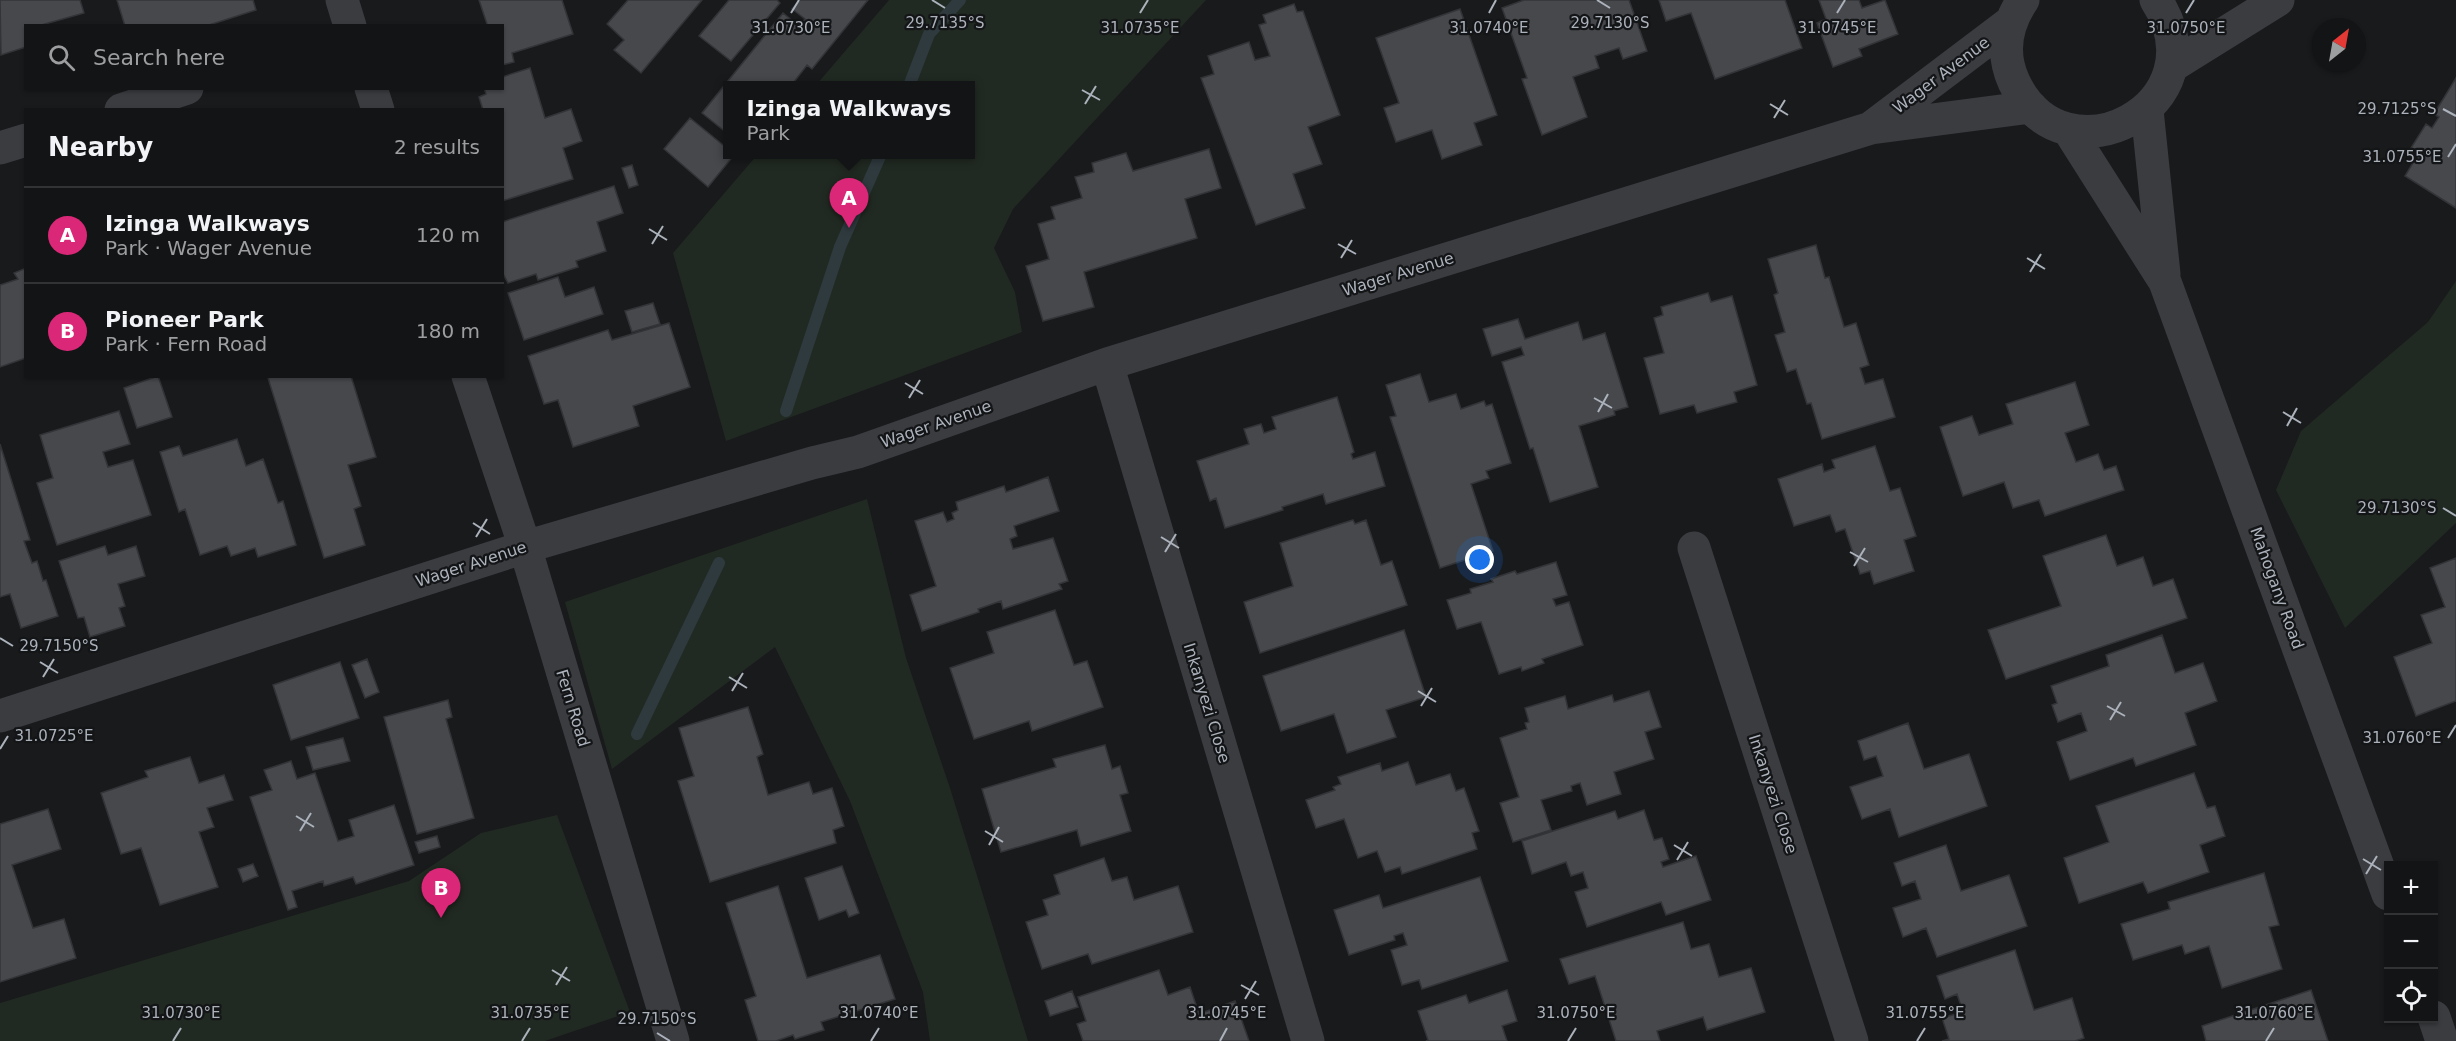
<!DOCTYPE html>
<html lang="en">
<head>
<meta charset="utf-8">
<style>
	:root { --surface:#131415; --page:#202122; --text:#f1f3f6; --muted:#9d9ea0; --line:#323334; --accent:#db2777 }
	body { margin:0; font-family:"DejaVu Sans",sans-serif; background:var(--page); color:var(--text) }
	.controls { position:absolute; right:18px; bottom:18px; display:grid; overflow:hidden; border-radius:0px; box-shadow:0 2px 4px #0004 }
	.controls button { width:54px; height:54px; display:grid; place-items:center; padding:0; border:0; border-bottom:2px solid var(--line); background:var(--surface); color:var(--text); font:30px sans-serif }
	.compass { position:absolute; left:2312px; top:18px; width:54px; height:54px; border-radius:50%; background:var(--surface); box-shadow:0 2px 4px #0004; rotate:31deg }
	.you { position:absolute; left:1480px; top:560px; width:21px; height:21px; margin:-15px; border:4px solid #fff; border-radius:50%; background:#1a73e8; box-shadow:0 0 0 9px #1a73e833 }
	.badge { display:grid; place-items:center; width:39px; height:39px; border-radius:50%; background:var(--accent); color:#fff; font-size:20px; font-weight:700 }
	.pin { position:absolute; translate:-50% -50px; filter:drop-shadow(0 2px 3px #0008) }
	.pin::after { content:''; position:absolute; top:32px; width:21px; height:18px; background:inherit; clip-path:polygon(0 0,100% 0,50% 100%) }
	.popup { position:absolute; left:723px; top:81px; width:252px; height:78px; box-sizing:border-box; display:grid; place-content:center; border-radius:0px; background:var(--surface); filter:drop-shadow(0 2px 4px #0005); font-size:20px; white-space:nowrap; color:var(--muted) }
	.popup b { font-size:22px; color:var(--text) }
	.popup::after { content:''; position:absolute; left:50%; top:100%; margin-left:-12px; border:12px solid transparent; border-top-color:var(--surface) }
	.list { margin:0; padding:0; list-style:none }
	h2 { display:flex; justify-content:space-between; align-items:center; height:78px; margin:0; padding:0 24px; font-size:26px }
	h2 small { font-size:20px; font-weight:400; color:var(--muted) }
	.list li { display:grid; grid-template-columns:39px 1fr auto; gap:18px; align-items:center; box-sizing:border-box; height:96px; padding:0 24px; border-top:2px solid var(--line) }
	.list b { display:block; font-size:22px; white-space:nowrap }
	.list p { margin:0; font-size:20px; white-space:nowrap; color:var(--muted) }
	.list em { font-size:20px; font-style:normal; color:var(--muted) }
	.icon { flex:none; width:33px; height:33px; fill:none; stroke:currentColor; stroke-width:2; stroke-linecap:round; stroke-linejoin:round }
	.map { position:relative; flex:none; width:2456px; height:1041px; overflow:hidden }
	.search { position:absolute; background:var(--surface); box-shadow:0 2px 4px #0004; left:24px; top:24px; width:480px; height:66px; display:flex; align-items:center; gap:15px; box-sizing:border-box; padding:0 21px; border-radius:0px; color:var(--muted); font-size:22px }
	.panel { position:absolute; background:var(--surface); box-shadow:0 2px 4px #0004; left:24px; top:108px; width:480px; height:270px; border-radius:0px }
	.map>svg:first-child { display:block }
</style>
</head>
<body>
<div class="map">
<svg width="2456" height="1041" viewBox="0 0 2456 1041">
	<rect width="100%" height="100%" fill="#191a1c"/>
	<path fill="#212a22" d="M889,0H1206L1013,209L994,248L1015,292L1022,332L726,441L673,253L757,155L970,154V86L816,85Z
		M2456,281V523L2345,628L2276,490L2301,431L2428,322Z
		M867,499L906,658L950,788L1028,1041H930L923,992L850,801L775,647L612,769L565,602Z
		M557,815L630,1012L545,1041H0V1003L409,881L481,833Z"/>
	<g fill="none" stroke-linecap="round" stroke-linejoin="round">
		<path stroke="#2f3a3f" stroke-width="12" d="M909,86L929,34L960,0
			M786,411L840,247L881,154
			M637,734L719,563"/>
	</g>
	<path fill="#46484c" stroke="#333437" stroke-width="1.5" d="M0,0H80L84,13L38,26H26V47L1,55Z
		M117,0H253L256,10L206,26H125Z
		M479,0H562L573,34L512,53L514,62L502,65V26H483L487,24Z
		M628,0H702L641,73L614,50L624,40L607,24Z
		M729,0H777L780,3L731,61L699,36Z
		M800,0H868L812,69L807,65L791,86H728V134L702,113L783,13L799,26L805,19L792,9Z
		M1524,0H1629L1647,51L1623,59L1619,48L1595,56L1599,68L1573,77L1587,117L1542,135L1522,79L1527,78L1502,8Z
		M1659,0H1785L1802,48L1715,79L1691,13L1666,21Z
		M1819,0H1859L1862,8L1885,0L1898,34L1859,49L1862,56L1833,67L1817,23L1826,19Z
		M1294,4L1297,12L1303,11L1340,115L1308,127L1322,164L1293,174L1305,208L1256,225L1201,78L1214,74L1208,56L1249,42L1255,60L1270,56L1259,25L1266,23L1263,15Z
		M1460,9L1497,115L1474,123L1482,145L1442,159L1432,130L1396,142L1384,108L1399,103L1376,38Z
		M530,68L545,118L571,109L582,141L563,148L573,179L502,201V110H483L479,97L486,94L484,88H502V77Z
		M2456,78V208L2405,176L2419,153L2411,148L2426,124L2432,128L2439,117L2434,114Z
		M690,118L728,149V154L734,155L708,187L664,149Z
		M1209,149L1221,188L1185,199L1197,238L1084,272L1094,307L1043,321L1026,266L1049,259L1038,224L1055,219L1051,207L1082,198L1075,177L1094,172L1092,163L1126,153L1133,171Z
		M632,165L638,185L629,188L622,168Z
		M614,186L623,213L597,222L606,251L576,261L578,267L538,280L536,274L508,283L502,272V222Z
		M1816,245L1825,278L1829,277L1844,327L1856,323L1869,365L1860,368L1865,384L1883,379L1895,417L1822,439L1811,403L1807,404L1796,369L1787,372L1775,335L1785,332L1774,295L1778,293L1768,259Z
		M26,268V358L0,367V285L18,279L14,273Z
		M558,277L565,297L594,287L603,314L524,340L508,293Z
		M1708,293L1711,302L1732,296L1757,385L1734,392L1737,402L1697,413L1694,405L1660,414L1644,358L1664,353L1654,318L1663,315L1661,307Z
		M653,303L660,324L632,332L625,311Z
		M1518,319L1525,339L1578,322L1583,340L1605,333L1628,407L1614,411L1615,415L1579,426L1598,487L1550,502L1533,448L1530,449L1502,362L1524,355L1521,347L1492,356L1483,329Z
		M669,323L690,387L633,406L639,426L573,447L558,400L544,404L528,356L608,330L612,340Z
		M1420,374L1429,402L1456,394L1461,409L1484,401L1486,406L1492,404L1511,463L1486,471L1489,478L1471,484L1493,551L1440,568L1390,417L1396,416L1386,385Z
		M158,376L172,417L137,428L124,388Z
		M273,376H351L376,457L348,465L361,506L354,509L365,545L324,558L268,378Z
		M2075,382L2089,425L2065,433L2076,462L2098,454L2104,470L2116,466L2124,490L2045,516L2039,500L2013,508L2004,482L1963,496L1940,427L1972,416L1979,435L2013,424L2006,404Z
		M1337,397L1354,452L1351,454L1353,459L1375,452L1385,486L1326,504L1323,494L1282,507L1283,510L1225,528L1216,498L1210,501L1197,461L1249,444L1244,429L1261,424L1264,433L1276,429L1272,417Z
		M119,411L130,444L103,452L108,467L133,460L151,515L57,545L37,483L53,478L40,435Z
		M237,439L246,466L263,459L278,503L283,501L296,545L258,557L255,548L231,556L227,546L200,555L185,509L179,512L160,452L179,446L183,456Z
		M0,444L30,540L24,541L32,563L37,561L43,581L46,580L58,616L21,628L10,594L0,597Z
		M1875,446L1890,491L1900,488L1916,536L1904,540L1914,571L1874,584L1870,571L1860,574L1845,529L1836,532L1830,515L1794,526L1778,479L1822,464L1824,472L1835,468L1832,460Z
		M1048,477L1059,511L1014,526L1017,536L1010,539L1013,549L1053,538L1068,581L1059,584L1062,589L1003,609L1001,601L978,609L979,612L922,631L910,595L936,586L915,521L943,512L947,522L954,519L952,513L958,510L956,502L1004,486L1006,492Z
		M1353,520L1355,524L1366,520L1381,565L1392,561L1407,605L1260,653L1244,602L1293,586L1280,543Z
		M2106,535L2117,566L2143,557L2153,586L2173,579L2187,618L2006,679L1988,630L2061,606L2043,556Z
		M105,546L108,555L136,546L145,576L118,584L125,606L119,608L125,626L90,637L84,617L78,618L59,561Z
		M2456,558V701L2416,716L2394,657L2432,643L2421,615L2445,607L2430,568Z
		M1556,562L1567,595L1553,599L1556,606L1569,602L1583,645L1542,659L1544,663L1522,671L1521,667L1499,674L1481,622L1457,629L1447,600L1471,593L1470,589L1493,582L1491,579L1515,571L1517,574Z
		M1055,610L1074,665L1087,661L1103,707L1032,731L1029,721L974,739L950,668L994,653L987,632Z
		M1404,630L1426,697L1386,710L1396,737L1347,753L1334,714L1281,731L1263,676Z
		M2162,635L2175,673L2203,663L2217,701L2185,713L2196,745L2136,766L2133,758L2070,780L2057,742L2087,731L2081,713L2058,722L2052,705L2057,703L2051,686L2109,666L2106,655Z
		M367,659L379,692L365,698L352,665Z
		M340,662L359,718L291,740L273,685Z
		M1649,691L1661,727L1645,732L1654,759L1614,772L1621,794L1587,805L1580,783L1571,786L1572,791L1541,800L1551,830L1513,842L1500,803L1519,797L1500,738L1527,729L1525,723L1529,722L1525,708L1565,696L1568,709L1612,695L1614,702Z
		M448,700L452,717L446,719L474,818L417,834L384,717Z
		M748,707L763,754L757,757L768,795L809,782L813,794L832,788L844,826L833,830L836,843L710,882L678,781L694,776L679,728Z
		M1908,723L1924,769L1969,754L1987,806L1899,837L1890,809L1862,819L1850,787L1883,776L1876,756L1864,760L1858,741Z
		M343,738L350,761L313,770L306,747Z
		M1105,745L1112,769L1120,766L1128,793L1120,795L1131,831L1081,846L1077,830L1001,852L982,789L1056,767L1053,759Z
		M190,757L199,783L224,775L233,800L207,808L214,827L199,832L218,887L160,905L141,848L121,854L101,793L148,777L145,771Z
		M291,761L297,779L315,773L338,841L354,836L349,820L394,805L414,865L356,884L353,877L324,886L323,881L292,891L297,907L288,910L250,797L272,790L264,770Z
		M1408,762L1416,785L1450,774L1456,791L1464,788L1479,831L1472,833L1477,849L1402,874L1400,867L1385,872L1377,851L1358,858L1344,819L1316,828L1306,800L1335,790L1333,787L1341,784L1338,777L1380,763L1382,771Z
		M2194,773L2207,808L2215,806L2225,836L2200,845L2209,872L2148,893L2143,882L2079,903L2064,858L2109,842L2096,806Z
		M48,809L61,849L12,865L33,928L64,919L76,958L0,982V824Z
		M1644,810L1654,840L1662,838L1669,859L1661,862L1663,867L1696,856L1711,900L1666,915L1661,902L1587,927L1575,892L1588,888L1583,872L1571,876L1566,862L1532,874L1522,841L1615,811L1618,819Z
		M437,836L440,847L419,853L415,842Z
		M1946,845L1961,891L2009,875L2027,926L1937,957L1926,928L1903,937L1893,908L1921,899L1915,881L1902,886L1894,863Z
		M1104,858L1112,881L1127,877L1134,900L1178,886L1193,932L1092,964L1088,954L1042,969L1026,922L1048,915L1043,900L1060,894L1054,875Z
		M253,864L258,876L243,882L238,869Z
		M842,866L859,913L849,917L846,910L819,920L805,878Z
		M2264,873L2279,925L2269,927L2282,969L2222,988L2209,946L2185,954L2182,945L2133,960L2121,924L2170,909L2168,902Z
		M1480,877L1508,961L1422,989L1419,980L1402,985L1391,950L1407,945L1403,933L1394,936L1395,940L1349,955L1334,910L1379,895L1383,908Z
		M778,886L807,978L880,955L895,999L821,1022L824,1030L795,1039L793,1035L776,1041H758L745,1000L756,996L726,903Z
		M1683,922L1691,949L1709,944L1719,977L1751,968L1765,1012L1707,1030L1703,1017L1657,1031L1660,1041H1616L1595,976L1569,984L1560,959Z
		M2015,950L2034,1010L2072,998L2084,1038L2075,1041H1942L1949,1039L1942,1018L1963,1012L1957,994L1945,999L1937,976Z
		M1159,970L1168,995L1190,987L1199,1014L1235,1001L1249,1041H1083L1077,1024L1086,1021L1078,997Z
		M1507,990L1517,1021L1502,1026L1507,1041H1426L1428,1040L1418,1011L1466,995L1469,1003Z
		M2311,990L2328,1041H2206L2202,1026Z
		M1072,991L1078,1007L1050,1016L1045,1001Z"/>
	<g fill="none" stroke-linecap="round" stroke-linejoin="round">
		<path stroke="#3b3c40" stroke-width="33" d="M342,0L350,26
			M2023,0C2006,25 2001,54 2014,82C2065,189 2224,104 2156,0
			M2172,66L2278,0
			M371,88L378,110
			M121,110L187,88
			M2147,110L2164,274
			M1872,127L2011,22
			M2068,129L2165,282L2388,894
			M0,148L26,140
			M1107,364L1308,1041
			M468,376L525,547L673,1041
			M1694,548L1852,1041
			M0,716L525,547L812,463L858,452L1107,364L1871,128L2031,107
			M2434,1017L2442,1041"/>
	</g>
	<path fill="none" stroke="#acb2bb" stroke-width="2" d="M932,0L945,8M1597,0L1610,8M791,13L799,0M1140,13L1148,0M1489,13L1496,0M1837,13L1845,0M2186,13L2194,0M1082,90L1100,100M1085,104L1096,86M1770,104L1788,115M2443,109L2456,116M1774,118L1785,100M2448,157L2456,144M649,229L667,240M652,244L663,226M1338,244L1356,254M1341,258L1352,240M2027,258L2045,269M2030,272L2041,254M905,383L923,394M909,398L920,380M1594,398L1612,408M1598,412L1608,394M2283,412L2301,423M2287,426L2297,408M2443,508L2456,516M473,523L490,534M476,537L487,519M1161,537L1179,548M1165,552L1176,534M1850,552L1868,562M1854,566L1865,548M0,638L13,646M40,662L58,673M43,677L54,659M729,677L747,688M732,691L743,673M1418,691L1436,702M1421,706L1432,688M2107,706L2125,716M2110,720L2121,702M2448,738L2456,725M0,749L8,736M296,816L314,827M300,831L311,813M985,831L1003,842M989,845L999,827M1674,845L1692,856M2363,859L2381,870M1677,860L1688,842M2366,874L2377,856M552,970L570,981M556,985L567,967M1241,985L1259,995M1245,999L1256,981M657,1033L670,1041M173,1041L181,1028M522,1041L530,1028M871,1041L879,1028M1220,1041L1227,1028M1568,1041L1576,1028M1917,1041L1925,1028M2266,1041L2274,1028"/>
	<g text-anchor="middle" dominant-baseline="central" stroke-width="4.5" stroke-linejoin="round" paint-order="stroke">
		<g font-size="16" fill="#acb2bb" stroke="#141517">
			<text transform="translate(1941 75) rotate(-37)">Wager Avenue</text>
			<text transform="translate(1398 274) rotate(-17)">Wager Avenue</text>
			<text transform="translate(936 424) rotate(-19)">Wager Avenue</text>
			<text transform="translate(471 564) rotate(-18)">Wager Avenue</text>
			<text transform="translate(2277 588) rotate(70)">Mahogany Road</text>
			<text transform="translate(1207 703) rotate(73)">Inkanyezi Close</text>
			<text transform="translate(573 708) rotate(73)">Fern Road</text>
			<text transform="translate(1773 794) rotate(72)">Inkanyezi Close</text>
		</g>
	</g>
	<g font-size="15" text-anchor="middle" fill="#acb2bb" stroke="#141517" stroke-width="4.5" stroke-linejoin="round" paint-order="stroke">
		<text x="1610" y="28">29.7130°S</text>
		<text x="945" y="28">29.7135°S</text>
		<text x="791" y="33">31.0730°E</text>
		<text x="1140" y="33">31.0735°E</text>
		<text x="1489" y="33">31.0740°E</text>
		<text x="1837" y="33">31.0745°E</text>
		<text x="2186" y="33">31.0750°E</text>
		<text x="2397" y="114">29.7125°S</text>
		<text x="2402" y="162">31.0755°E</text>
		<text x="2397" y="513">29.7130°S</text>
		<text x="59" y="651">29.7150°S</text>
		<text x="54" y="741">31.0725°E</text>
		<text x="2402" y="743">31.0760°E</text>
		<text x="181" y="1018">31.0730°E</text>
		<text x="530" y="1018">31.0735°E</text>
		<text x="879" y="1018">31.0740°E</text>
		<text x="1227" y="1018">31.0745°E</text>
		<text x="1576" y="1018">31.0750°E</text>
		<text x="1925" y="1018">31.0755°E</text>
		<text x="2274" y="1018">31.0760°E</text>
		<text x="657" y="1024">29.7150°S</text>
	</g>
</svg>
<div class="controls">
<button>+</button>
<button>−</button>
<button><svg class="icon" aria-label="locate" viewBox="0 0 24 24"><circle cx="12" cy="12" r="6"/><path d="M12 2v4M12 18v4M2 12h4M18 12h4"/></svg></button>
</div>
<svg class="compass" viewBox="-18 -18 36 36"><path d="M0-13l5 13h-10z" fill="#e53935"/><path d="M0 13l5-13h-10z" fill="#9d9ea0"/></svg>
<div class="you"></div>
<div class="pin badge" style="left:849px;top:228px">A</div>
<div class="popup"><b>Izinga Walkways</b>Park</div>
<div class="pin badge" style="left:441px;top:918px">B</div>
<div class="search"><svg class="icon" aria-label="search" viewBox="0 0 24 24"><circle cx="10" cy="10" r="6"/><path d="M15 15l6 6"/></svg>Search here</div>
<section class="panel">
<h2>Nearby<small>2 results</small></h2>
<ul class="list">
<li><span class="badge">A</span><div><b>Izinga Walkways</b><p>Park · Wager Avenue</p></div><em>120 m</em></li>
<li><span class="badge">B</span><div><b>Pioneer Park</b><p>Park · Fern Road</p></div><em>180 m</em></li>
</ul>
</section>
</div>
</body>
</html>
